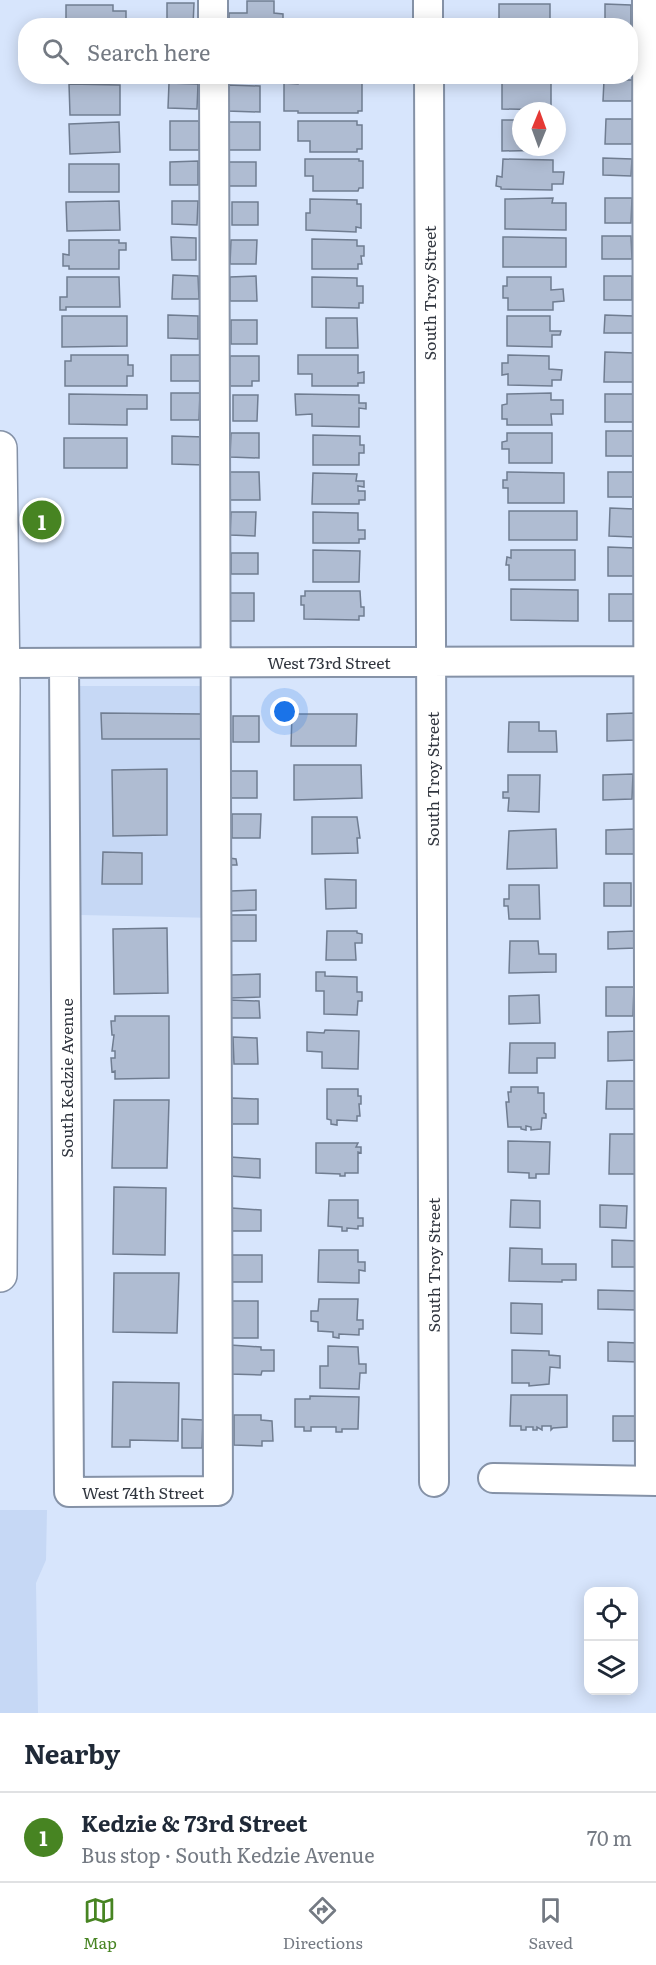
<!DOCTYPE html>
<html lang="en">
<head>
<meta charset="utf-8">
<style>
	:root { --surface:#fff; --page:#f6f6f7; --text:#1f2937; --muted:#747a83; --line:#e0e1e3; --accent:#478422 }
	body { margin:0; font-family:Literata,serif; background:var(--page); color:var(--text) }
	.controls { position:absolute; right:18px; bottom:18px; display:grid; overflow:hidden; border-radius:12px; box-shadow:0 3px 15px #0003 }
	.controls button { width:54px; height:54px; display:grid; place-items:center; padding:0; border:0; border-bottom:2px solid var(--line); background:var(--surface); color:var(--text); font:30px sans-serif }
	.compass { position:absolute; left:512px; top:102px; width:54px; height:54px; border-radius:50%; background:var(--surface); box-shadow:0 3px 15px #0003; rotate:1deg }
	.you { position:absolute; left:285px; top:712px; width:21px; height:21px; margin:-15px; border:4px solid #fff; border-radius:50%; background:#1a73e8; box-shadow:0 0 0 9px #1a73e833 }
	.badge { display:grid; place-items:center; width:39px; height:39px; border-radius:50%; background:var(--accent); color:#fff; font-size:20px; font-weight:700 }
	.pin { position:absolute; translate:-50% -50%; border:3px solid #fff; box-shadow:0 2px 6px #0006 }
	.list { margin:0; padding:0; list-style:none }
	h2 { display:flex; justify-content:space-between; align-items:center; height:78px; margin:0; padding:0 24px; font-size:26px }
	h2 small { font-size:20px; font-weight:400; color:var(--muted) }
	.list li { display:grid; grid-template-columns:39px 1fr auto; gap:18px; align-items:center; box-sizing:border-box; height:90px; padding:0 24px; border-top:2px solid var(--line) }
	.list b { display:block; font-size:22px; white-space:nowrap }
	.list p { margin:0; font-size:20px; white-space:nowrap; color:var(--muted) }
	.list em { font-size:20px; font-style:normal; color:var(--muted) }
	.icon { flex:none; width:33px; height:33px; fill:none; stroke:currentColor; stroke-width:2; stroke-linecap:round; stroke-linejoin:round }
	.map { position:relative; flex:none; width:656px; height:1713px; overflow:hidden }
	.search { position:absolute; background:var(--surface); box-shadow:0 3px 15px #0003; left:18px; right:18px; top:18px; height:66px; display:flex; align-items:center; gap:15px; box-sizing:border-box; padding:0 21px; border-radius:24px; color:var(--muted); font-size:22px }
	.sheet { height:168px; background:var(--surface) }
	nav { display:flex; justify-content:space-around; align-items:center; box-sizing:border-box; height:84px; border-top:2px solid var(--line); background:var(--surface); font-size:16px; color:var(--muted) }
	nav a { display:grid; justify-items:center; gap:3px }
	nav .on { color:var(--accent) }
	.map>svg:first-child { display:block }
</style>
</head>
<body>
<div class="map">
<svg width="656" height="1713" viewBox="0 0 656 1713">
	<rect width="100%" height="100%" fill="#d7e5fc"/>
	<path fill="#c6d8f5" d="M80,686H215L216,918L81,915Z
		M0,1510H47L46,1560L36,1583L38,1713H0Z"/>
	<path fill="#afbcd2" stroke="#707d91" stroke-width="1.5" d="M247,1H274V13L283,14V22H288V26H229V13H247Z
		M167,3H194L193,26H167Z
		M499,4H550V26H499Z
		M605,4L631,5V28L630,26H605Z
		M66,5H113V11H126V26H63V22H66Z
		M630,42H632V65H630Z
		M604,80H633L632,101H603Z
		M298,81H358V83H362V111H358V113H298V111H284V83L298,84Z
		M551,81V110L502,109V82Z
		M169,83L198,84L197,109L168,108Z
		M69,84L120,85V115H70Z
		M227,85L260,86V112L227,111Z
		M606,119H632V144H605Z
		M502,120H521V147H553V150L502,151Z
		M170,121H199V150H170Z
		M298,121H357V125H362V149H357V152H310V141H298Z
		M119,122L120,152L70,154L69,124Z
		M229,122H260V150H229Z
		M603,158L632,159L631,176L603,175Z
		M305,159H359V161H363V188H359L358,191H313V176H305Z
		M503,159L553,160V172H564L563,184H552V190L501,189V187L496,186L497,176L502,177Z
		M198,161V185H170V162Z
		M227,162H256V186H227Z
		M69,164H119V192H69Z
		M553,198L552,203H566V230L505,229V199Z
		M605,198H632L631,223H605Z
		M310,199L357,200V204H361V228L356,227V232L306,230V213H310Z
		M119,201L120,230L67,231L66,202Z
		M172,201H198L197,225L172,224Z
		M232,202H258V225H232Z
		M602,236H631L632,259H602Z
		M171,237L196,238V260H172Z
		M503,237L566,238V267H503Z
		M312,239L357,240V246H364V256H361L362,264H358V269H312Z
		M69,240H119V243H126V250H119V269H69V266H63V254L69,255Z
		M231,240H257L256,264H230Z
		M173,275L198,276L199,299H172Z
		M256,276L257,301H230V277Z
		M604,276H632V300H604Z
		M67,277H119L120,307H66V310H60V297H67Z
		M312,277L357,278V286H363V303H359V308L312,307Z
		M507,277H551V290L563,289L564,301L553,302V310H508V298H503V286H507Z
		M168,315L198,316V339L168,338Z
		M605,315L634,316V333H604Z
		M62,316H127V346L62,347Z
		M507,316H550V331H561L560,335H552V347L507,346Z
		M326,318H357L358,348H326Z
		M231,320H257V344H231Z
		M605,352L634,353V382H604Z
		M71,355H128V365H133V376H127V386H65V361H71Z
		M171,355H200V381H171Z
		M298,355H358V373L364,372V383H358V386H312V374H298Z
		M508,355L549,356V369L562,370L561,380H552V386L508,385V374L502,375V363H508Z
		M230,356H259V381H252V386H230Z
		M171,393H200L199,420H171Z
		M551,393V400H563V414H551L552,425H507V419H502V405L507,404V394Z
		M69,394L147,395V409H127V425L69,424Z
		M295,394L359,395V403H366V409L359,408V427L312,426V414L296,415Z
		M605,394H634V422H605Z
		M233,395H258L257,421H233Z
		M606,431H634L635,456H606Z
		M231,433H259V458L230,457Z
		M507,433H552V463H509V449H502V442L507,441Z
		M313,435L360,436V445H364V453H359V465H313Z
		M172,436L204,437V465L172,464Z
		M64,438H127V468H64Z
		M230,472H259L260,500H230Z
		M507,472L564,473V503H508V488H503V480H507Z
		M608,472H635V497H608Z
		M313,473L357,474L356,481H364V487L358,486V491H365V500H359V504H312Z
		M610,508L634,509V537L609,536Z
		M509,511H577V540H509Z
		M231,512H256L255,536L230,535Z
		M313,512L358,513V530H365V539H359V543H313Z
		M608,547L635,548V576H608Z
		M313,550L360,551L359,582H313Z
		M511,550H575V580H509V565H506L507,557L511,558Z
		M231,553H258V574H231Z
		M511,589L578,590V621L511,620Z
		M305,591H360L361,607H364V616H359V620L304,619V605H301V596H305Z
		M229,593H254V621H229Z
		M609,594H637V621H609Z
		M101,713L202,714L201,739H102Z
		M635,713V740L607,741V714Z
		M292,714H357L356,746H291Z
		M233,716H259V742H233Z
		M509,722H539V731H556L557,752H508Z
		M294,765H361L362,798L294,800Z
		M167,769V835L113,836L112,770Z
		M228,771H257V798H228Z
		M633,774L632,799L603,800V775Z
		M508,775H540L539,812L508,811L509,798H503V792H508Z
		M232,814H261L260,838H232Z
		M312,817H357L360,838H357L358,853L312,854Z
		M556,829L557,868L507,869L509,831Z
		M634,829V854H606V830Z
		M103,852L142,853V884H102Z
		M229,858L236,859L237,865H229Z
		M325,879L356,880V908L326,909Z
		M604,883H631V906H604Z
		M509,885H539L540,919H509L508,906H504V899H509Z
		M256,890V910L231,911V891Z
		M230,915H256V941H230Z
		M167,928L168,993L114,994L113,929Z
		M327,931H357V933L362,934V943H355L356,960H326Z
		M635,931L636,948L608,949V932Z
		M510,941H538L539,954H556V972L509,973Z
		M316,972H325V976L357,977V992H362V1001H358L357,1015L324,1014V991H316Z
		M260,974V997L231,998V975Z
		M606,987H634L633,1016H606Z
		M539,995L540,1023L509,1024V996Z
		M230,1000L259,1001L260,1018H229Z
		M115,1016H169V1078L115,1079V1071L112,1072L111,1058H115V1051H112L114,1035H112L111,1021H115Z
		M325,1030L359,1031L358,1069L322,1068V1052L307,1051V1032L324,1033Z
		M638,1031V1060L608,1061V1032Z
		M233,1037L257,1038L258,1064H234Z
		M510,1043H555V1058H537V1073H509Z
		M607,1081H635V1109H606Z
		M511,1087H538V1093H544V1113L546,1114V1118H542L541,1129L531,1130V1127L526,1126V1130L521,1129V1127H508L506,1102H509L508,1092H511Z
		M327,1089H358V1096H361V1104H359L360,1116H357V1121L337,1120V1125L331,1124V1120L327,1119Z
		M232,1098L258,1099V1124H232Z
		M114,1100H169L167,1168H112Z
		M610,1134H640L639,1174H609Z
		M508,1141L550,1142L549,1174H536V1178H529V1173L508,1172Z
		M316,1143H358L356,1147H361V1153L358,1152V1173H345V1176H340V1174L316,1173Z
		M230,1157L260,1159V1178L230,1176Z
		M114,1187L166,1188L165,1255L113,1254Z
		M329,1200H358V1218H363V1226H358V1229L347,1228V1231H342V1227L328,1226Z
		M511,1200L540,1201V1228L510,1227Z
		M600,1205L627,1206L626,1228L600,1227Z
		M232,1208L261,1210V1231H232Z
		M612,1240L638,1241L637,1267H612Z
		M510,1248L542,1249V1264H576V1280H562V1282L509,1281Z
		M319,1250H358V1262H365V1271L359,1270V1283L318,1282Z
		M228,1255H262V1282H229Z
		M114,1273H179L177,1333L113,1332Z
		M598,1290L637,1291V1310L598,1309Z
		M319,1299H358L357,1320H363V1329H359V1335L339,1334V1338L333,1337V1332L318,1331V1322L311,1321V1311H318Z
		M229,1301H258V1338H228Z
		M511,1303L542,1304V1334L511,1333Z
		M608,1342L638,1343V1362L608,1361Z
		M230,1345L261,1347V1350H274V1371H262L261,1375L230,1374Z
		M328,1346L358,1347L359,1364H366V1373H360L359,1389L320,1388V1366H328Z
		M512,1350L549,1351V1355L560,1356V1368L550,1367L549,1384L529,1386V1383H512Z
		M113,1382L179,1383L178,1441L130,1440V1447H112Z
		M511,1395H567V1427L553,1428L551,1430V1426H542V1430L537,1427V1430H533V1427H526V1430H521V1426H510Z
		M310,1396L359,1397L358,1429H342V1432H336V1427H311V1431H304V1427H295V1399H310Z
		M234,1415H261V1420L272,1421L273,1441H262V1446L234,1445Z
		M613,1416H637V1441H613Z
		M182,1419L203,1420L202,1448H182Z"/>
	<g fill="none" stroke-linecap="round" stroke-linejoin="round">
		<defs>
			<path id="minor" d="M213,0V26
				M428,0V26
				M647,0L650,1481
				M429,76L434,1482
				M2,663L656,661
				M64,663L69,1492L218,1491L214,76
				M493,1478L656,1481"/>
			<path id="major" d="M0,448L3,688L0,1275"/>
		</defs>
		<use href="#minor" stroke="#8592a7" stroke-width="32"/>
		<use href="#major" stroke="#8592a7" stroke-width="36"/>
		<use href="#minor" stroke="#fff" stroke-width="28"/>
		<use href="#major" stroke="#fff" stroke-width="33"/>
	</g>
	<g text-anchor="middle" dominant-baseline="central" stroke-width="4.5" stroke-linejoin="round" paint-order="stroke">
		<g font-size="16" fill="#31363f" stroke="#fff">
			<text transform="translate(429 293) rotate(-90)">South Troy Street</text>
			<text x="329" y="662">West 73rd Street</text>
			<text transform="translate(432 779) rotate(-90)">South Troy Street</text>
			<text transform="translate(66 1078) rotate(-90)">South Kedzie Avenue</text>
			<text transform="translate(433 1265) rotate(-90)">South Troy Street</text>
			<text x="143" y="1492">West 74th Street</text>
		</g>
	</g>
</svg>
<div class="controls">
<button><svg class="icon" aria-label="locate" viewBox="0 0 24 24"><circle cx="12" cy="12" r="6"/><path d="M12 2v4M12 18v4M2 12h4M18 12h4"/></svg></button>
<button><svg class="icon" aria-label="layers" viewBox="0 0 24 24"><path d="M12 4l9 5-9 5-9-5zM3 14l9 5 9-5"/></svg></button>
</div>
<svg class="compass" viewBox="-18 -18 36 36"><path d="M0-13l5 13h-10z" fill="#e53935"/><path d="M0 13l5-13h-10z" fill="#747a83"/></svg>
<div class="you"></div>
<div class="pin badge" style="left:42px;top:520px">1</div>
<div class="search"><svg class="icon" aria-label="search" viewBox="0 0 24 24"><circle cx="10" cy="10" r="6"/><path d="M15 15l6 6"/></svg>Search here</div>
</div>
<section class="sheet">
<h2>Nearby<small></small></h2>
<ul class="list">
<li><span class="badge">1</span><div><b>Kedzie &amp; 73rd Street</b><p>Bus stop · South Kedzie Avenue</p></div><em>70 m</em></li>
</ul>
</section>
<nav>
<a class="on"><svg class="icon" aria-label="map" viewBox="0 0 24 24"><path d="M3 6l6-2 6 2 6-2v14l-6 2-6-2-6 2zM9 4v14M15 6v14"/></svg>Map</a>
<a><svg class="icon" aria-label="directions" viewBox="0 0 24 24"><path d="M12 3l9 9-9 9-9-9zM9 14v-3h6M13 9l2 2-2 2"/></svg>Directions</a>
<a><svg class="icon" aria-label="saved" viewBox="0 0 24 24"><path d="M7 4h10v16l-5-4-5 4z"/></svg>Saved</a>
</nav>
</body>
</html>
